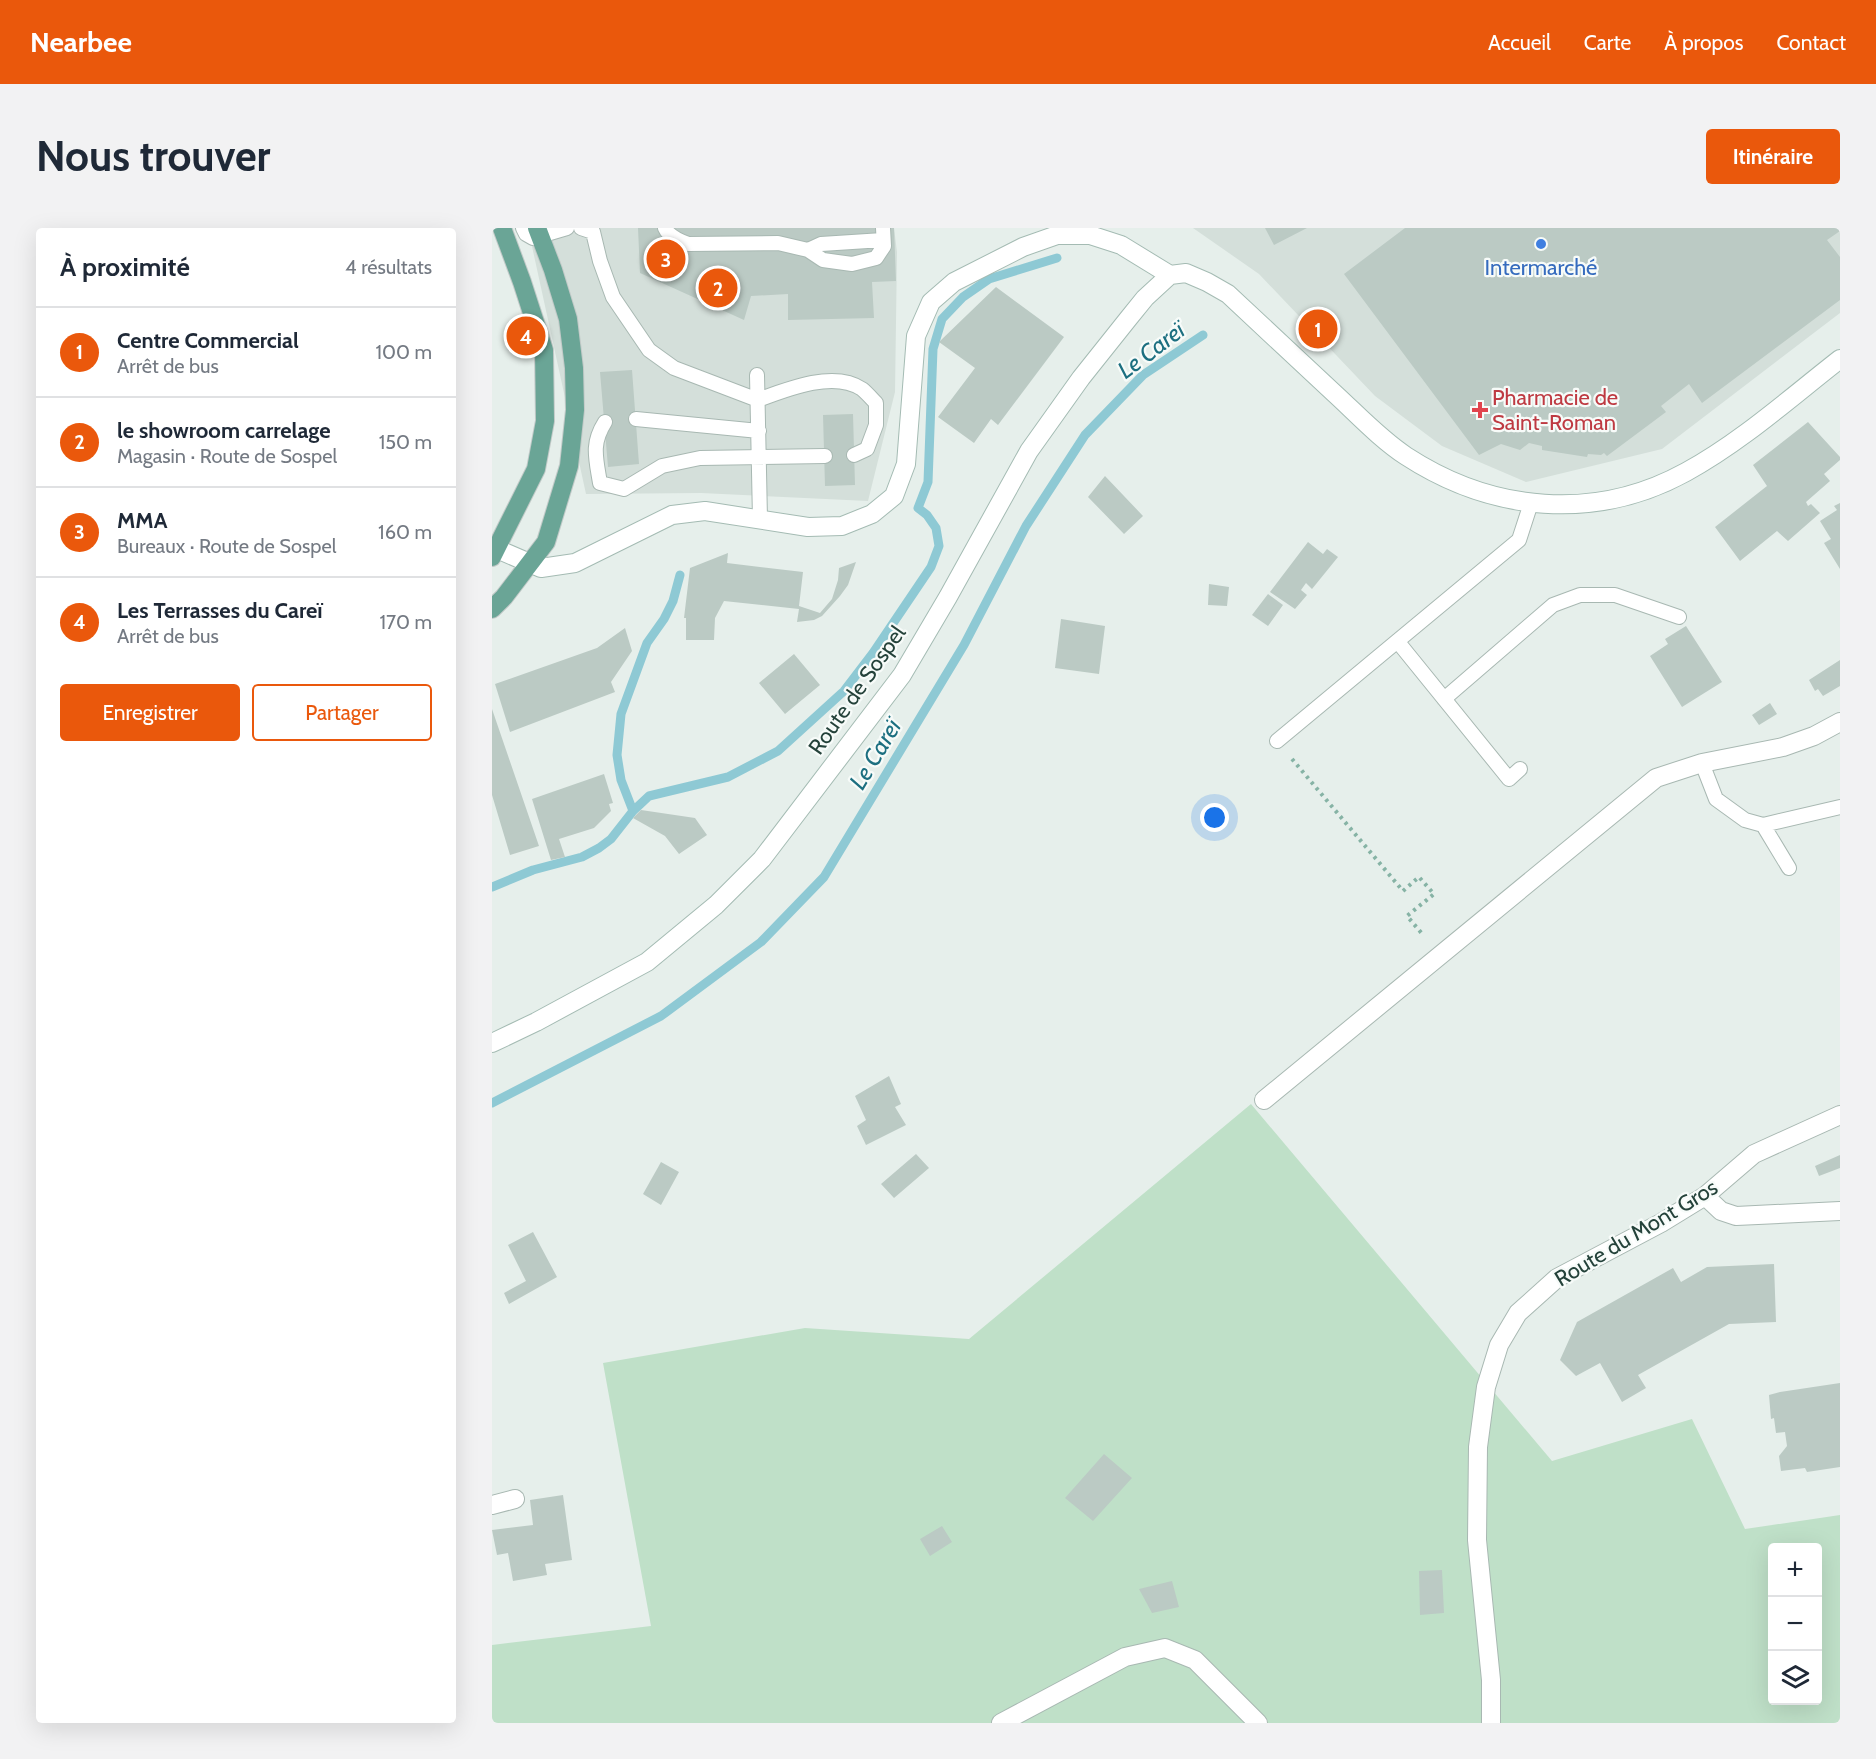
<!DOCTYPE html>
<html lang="fr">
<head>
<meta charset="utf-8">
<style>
	:root { --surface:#fff; --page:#f2f2f3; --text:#1f2937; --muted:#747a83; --line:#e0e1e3; --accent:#ea580c }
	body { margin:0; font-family:Cabin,sans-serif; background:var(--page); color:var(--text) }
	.controls { position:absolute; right:18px; bottom:18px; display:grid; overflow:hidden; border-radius:6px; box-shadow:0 6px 24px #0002 }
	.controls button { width:54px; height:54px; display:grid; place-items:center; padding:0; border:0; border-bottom:2px solid var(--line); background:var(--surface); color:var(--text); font:30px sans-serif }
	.you { position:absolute; left:723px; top:590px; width:21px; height:21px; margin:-15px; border:4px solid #fff; border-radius:50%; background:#1a73e8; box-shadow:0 0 0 9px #1a73e833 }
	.badge { display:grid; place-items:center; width:39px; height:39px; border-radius:50%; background:var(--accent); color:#fff; font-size:20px; font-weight:700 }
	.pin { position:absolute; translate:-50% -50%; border:3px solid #fff; box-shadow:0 2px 6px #0006 }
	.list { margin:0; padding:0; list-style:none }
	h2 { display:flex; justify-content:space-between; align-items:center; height:78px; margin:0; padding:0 24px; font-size:26px }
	h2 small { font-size:20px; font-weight:400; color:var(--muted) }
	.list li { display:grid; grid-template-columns:39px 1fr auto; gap:18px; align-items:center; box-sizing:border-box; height:90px; padding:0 24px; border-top:2px solid var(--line) }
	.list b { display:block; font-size:22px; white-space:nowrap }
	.list p { margin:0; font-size:20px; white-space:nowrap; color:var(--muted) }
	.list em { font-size:20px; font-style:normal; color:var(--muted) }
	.actions { display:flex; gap:12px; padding:18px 24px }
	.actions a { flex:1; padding:14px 0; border:2px solid var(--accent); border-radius:6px; text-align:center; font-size:21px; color:var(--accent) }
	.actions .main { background:var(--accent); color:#fff }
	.icon { flex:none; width:33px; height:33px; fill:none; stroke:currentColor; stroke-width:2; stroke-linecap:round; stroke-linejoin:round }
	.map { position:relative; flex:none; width:1348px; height:1495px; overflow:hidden; border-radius:6px }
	header { display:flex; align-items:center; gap:36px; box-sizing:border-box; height:84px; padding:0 30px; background:var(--accent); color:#fff }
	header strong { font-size:28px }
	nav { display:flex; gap:33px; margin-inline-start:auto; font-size:21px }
	.intro { display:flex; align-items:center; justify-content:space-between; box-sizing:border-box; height:144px; padding:0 36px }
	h1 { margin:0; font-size:42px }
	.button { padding:15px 27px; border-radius:6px; background:var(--accent); color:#fff; font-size:21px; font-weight:700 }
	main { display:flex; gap:36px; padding:0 36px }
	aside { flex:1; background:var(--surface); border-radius:6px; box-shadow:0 6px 24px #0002 }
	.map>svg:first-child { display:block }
</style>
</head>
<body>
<header>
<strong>Nearbee</strong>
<nav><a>Accueil</a><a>Carte</a><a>À propos</a><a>Contact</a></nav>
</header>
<div class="intro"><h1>Nous trouver</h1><a class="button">Itinéraire</a></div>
<main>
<aside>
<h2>À proximité<small>4 résultats</small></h2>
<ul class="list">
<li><span class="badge">1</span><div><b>Centre Commercial</b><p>Arrêt de bus</p></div><em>100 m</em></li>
<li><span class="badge">2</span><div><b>le showroom carrelage</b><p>Magasin · Route de Sospel</p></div><em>150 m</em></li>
<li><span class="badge">3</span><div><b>MMA</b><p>Bureaux · Route de Sospel</p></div><em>160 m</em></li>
<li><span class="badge">4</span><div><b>Les Terrasses du Careï</b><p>Arrêt de bus</p></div><em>170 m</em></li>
</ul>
<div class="actions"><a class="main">Enregistrer</a><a>Partager</a></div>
</aside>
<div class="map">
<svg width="1348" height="1495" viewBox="0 0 1348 1495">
	<rect width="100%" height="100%" fill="#e6efeb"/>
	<path fill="#d4dfda" d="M36,0H402L405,24L403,164L376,273L209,265L94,266Z
		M701,0H1348V85L1170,221L1034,254L950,218L883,168L767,46Z"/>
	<path fill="#bfe0c8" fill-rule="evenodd" d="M759,876L1060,1233L1200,1191L1253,1301L1348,1287V1495H0V1417L159,1398L111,1135L313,1100L477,1111ZM1280,1320H1326V1472H1280Z"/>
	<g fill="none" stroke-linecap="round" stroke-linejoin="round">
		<path stroke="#8ec9d4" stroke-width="9" d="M141,583L129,552L125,527L129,486L155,415L172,391L181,373L188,347
			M0,659L41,642L90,629L107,620L119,611L141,583L157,568L236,549L286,523L352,463L381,425L439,339L447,318L444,300L435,287L426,280L436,254L441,121L450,91L471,69L497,51L565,30
			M0,875L169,788L269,714L332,649L472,417L534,298L593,207L651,147L711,107"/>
	</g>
	<path fill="#bbcac4" d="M146,0H402L404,53L380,54L382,90L296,92V66L259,68L252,92L148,45Z
		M773,0H815L782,17Z
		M913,0H1348V3L1335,12L1348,29V72L1210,175L1197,156L1169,178L1174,184L1115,228L1112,225L1109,227L1096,226L1095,229L1050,222V218L1037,215L1028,222L1009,216L987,227L852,46Z
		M504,59L572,109L506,197L499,191L482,215L446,189L483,140L447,114Z
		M140,142L147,236L116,239L108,144Z
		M361,186L363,257L333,258L331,187Z
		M1316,194L1348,229V232L1332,246L1338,253L1314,274L1316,278L1319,276L1328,285L1296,313L1285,303L1248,333L1223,299L1275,258L1261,237Z
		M613,248L651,288L632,306L596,269Z
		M1348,275V341L1332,315L1339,311L1328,293L1345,282L1342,278Z
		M816,314L831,326L835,321L846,329L820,361L814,355L809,362L815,367L803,381L778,364Z
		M236,325L235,335L311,344L307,378L328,385L340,371L346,352L347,340L364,334L356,357L348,368L330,388L322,392L305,394L307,381L232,373L223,390L222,412H194V390H192L198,340Z
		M717,356L737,359L735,378L716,377Z
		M776,366L791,377L776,398L760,387Z
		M569,391L613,398L607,446L563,440Z
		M1194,398L1230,454L1190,479L1158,428L1176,416L1173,411Z
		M133,400L140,423L119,454L123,464L18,504L3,456L105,420Z
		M302,426L328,457L293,486L267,455Z
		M1348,432V458L1331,468L1326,461L1323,463L1317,452Z
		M1278,475L1285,486L1267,497L1260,487Z
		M0,481L47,618L18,627L0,567Z
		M112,546L121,575L117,576L119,583L102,600L67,611L73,629L59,632L40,571Z
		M149,582L203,590L215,607L187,626L173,608L141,590Z
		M397,848L409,876L403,879L414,897L374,917L365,898L374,892L363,868Z
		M424,926L437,940L402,970L389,956Z
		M1348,927V940L1327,948L1323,938Z
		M169,934L187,944L169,977L151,966Z
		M41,1004L65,1049L17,1076L12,1065L34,1053L16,1017Z
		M1282,1036L1284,1094L1237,1096L1146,1147L1154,1160L1130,1174L1108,1135L1084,1148L1068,1132L1085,1094L1181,1040L1189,1054L1215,1039Z
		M1348,1155V1239L1315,1244L1313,1240L1289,1243L1287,1228L1295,1218L1293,1204L1284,1205L1282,1190L1279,1191L1277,1167L1288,1164Z
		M612,1226L640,1250L601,1293L573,1270Z
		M71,1267L80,1332L53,1336L55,1347L21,1353L16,1325L5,1327L0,1302L41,1297L38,1272Z
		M450,1298L460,1314L438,1328L428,1311Z
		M950,1342L952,1385L928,1387L927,1343Z
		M680,1353L687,1379L660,1385L647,1361Z"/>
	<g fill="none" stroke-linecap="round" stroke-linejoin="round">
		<defs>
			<path id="lane" d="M31,0L34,6L41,10L75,0
				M89,0L101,4L108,33L121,69L157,122L182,140L266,172C295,161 342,142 370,161C375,165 380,171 384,175V197L375,221L362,227
				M173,0C177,9 188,13 196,16L286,15L316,22L331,32L360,36L384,30L392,18L391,0
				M316,22L329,16L391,12
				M265,147L268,291
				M144,191L267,203
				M113,194C99,216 104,230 108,255L132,261L170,238L208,230L333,228
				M906,414L1017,551L1028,541
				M952,471L1061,377L1088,367H1123L1187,389
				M785,513L1027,312L1039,275
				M1210,535L1224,571L1253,592L1271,597L1348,579
				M1271,597L1297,640"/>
			<path id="street" d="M772,872L1164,550L1210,535L1291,519L1322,508L1348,494
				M1213,968L1229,983L1244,988L1348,983
				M0,1277L23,1271
				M509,1495L633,1429L673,1420L703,1432L766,1495
				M999,1495V1452L985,1312L986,1219L994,1159L1007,1117L1026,1085L1065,1050L1169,995L1213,968L1262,926L1348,887"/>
			<path id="secondary" d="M678,47L694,45L715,54L736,66C771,99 807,132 842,165C865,186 888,211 914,228C1000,284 1103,294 1194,244C1249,214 1298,170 1348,131
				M5,321L49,340L83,335L180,287L213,283L316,299L350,298L380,286L402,268L414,236L424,108L439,74L462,54L531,19L565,7H598L629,17L678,47
				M0,815L44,794L155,734L224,677L270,631L410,447L456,369L537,223L589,150L636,91L653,70L678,47"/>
			<path id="primary" d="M0,329L44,241L53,193L52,122L30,54L10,0
				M0,381L12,369L54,314L77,238L83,182L82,140L76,91L61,42L45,0"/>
		</defs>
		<use href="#lane" stroke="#a8b8b2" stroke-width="16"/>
		<use href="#street" stroke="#a8b8b2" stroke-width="20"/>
		<use href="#secondary" stroke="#a4bbb3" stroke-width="20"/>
		<use href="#primary" stroke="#c2cac8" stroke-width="20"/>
		<path stroke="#86b3a5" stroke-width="4" stroke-dasharray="3 4.5" stroke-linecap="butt" d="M800,531L911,663L927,649L942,666L915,688L932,708"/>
		<use href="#lane" stroke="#fff" stroke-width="14"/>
		<use href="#street" stroke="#fff" stroke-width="18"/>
		<use href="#secondary" stroke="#fff" stroke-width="18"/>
		<use href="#primary" stroke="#6aa596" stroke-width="18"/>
	</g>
	<circle fill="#3f7fe0" stroke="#f7fbf9" stroke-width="2" cx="1049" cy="16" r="6"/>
	<path fill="#e0444e" stroke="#f7fbf9" stroke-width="2" d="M985 173h6v6h6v6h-6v6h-6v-6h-6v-6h6z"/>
	<g text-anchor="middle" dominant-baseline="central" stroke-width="4.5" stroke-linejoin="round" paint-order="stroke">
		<g font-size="22" fill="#366cbe" stroke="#f7fbf9">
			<text x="1049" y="39">Intermarché</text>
		</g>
		<g font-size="22" fill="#be3a42" stroke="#f7fbf9" text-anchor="start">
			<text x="1000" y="169">Pharmacie de<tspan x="1000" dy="25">Saint-Roman</tspan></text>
		</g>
		<g font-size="22" fill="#24423a" stroke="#f7fbf9">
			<text transform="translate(365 462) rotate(-55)">Route de Sospel</text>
			<text transform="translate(1144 1005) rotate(-31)">Route du Mont Gros</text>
		</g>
		<g font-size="24" font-style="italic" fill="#1c6f80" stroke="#f7fbf9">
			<text transform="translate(659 122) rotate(-37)">Le Careï</text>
			<text transform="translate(383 526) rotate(-59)">Le Careï</text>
		</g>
	</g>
</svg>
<div class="controls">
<button>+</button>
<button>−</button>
<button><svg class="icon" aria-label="layers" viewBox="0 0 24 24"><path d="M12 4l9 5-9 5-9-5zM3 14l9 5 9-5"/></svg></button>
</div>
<div class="you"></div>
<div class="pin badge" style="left:826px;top:101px">1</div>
<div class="pin badge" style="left:226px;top:60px">2</div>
<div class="pin badge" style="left:174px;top:31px">3</div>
<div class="pin badge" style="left:34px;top:108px">4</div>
</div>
</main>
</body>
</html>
